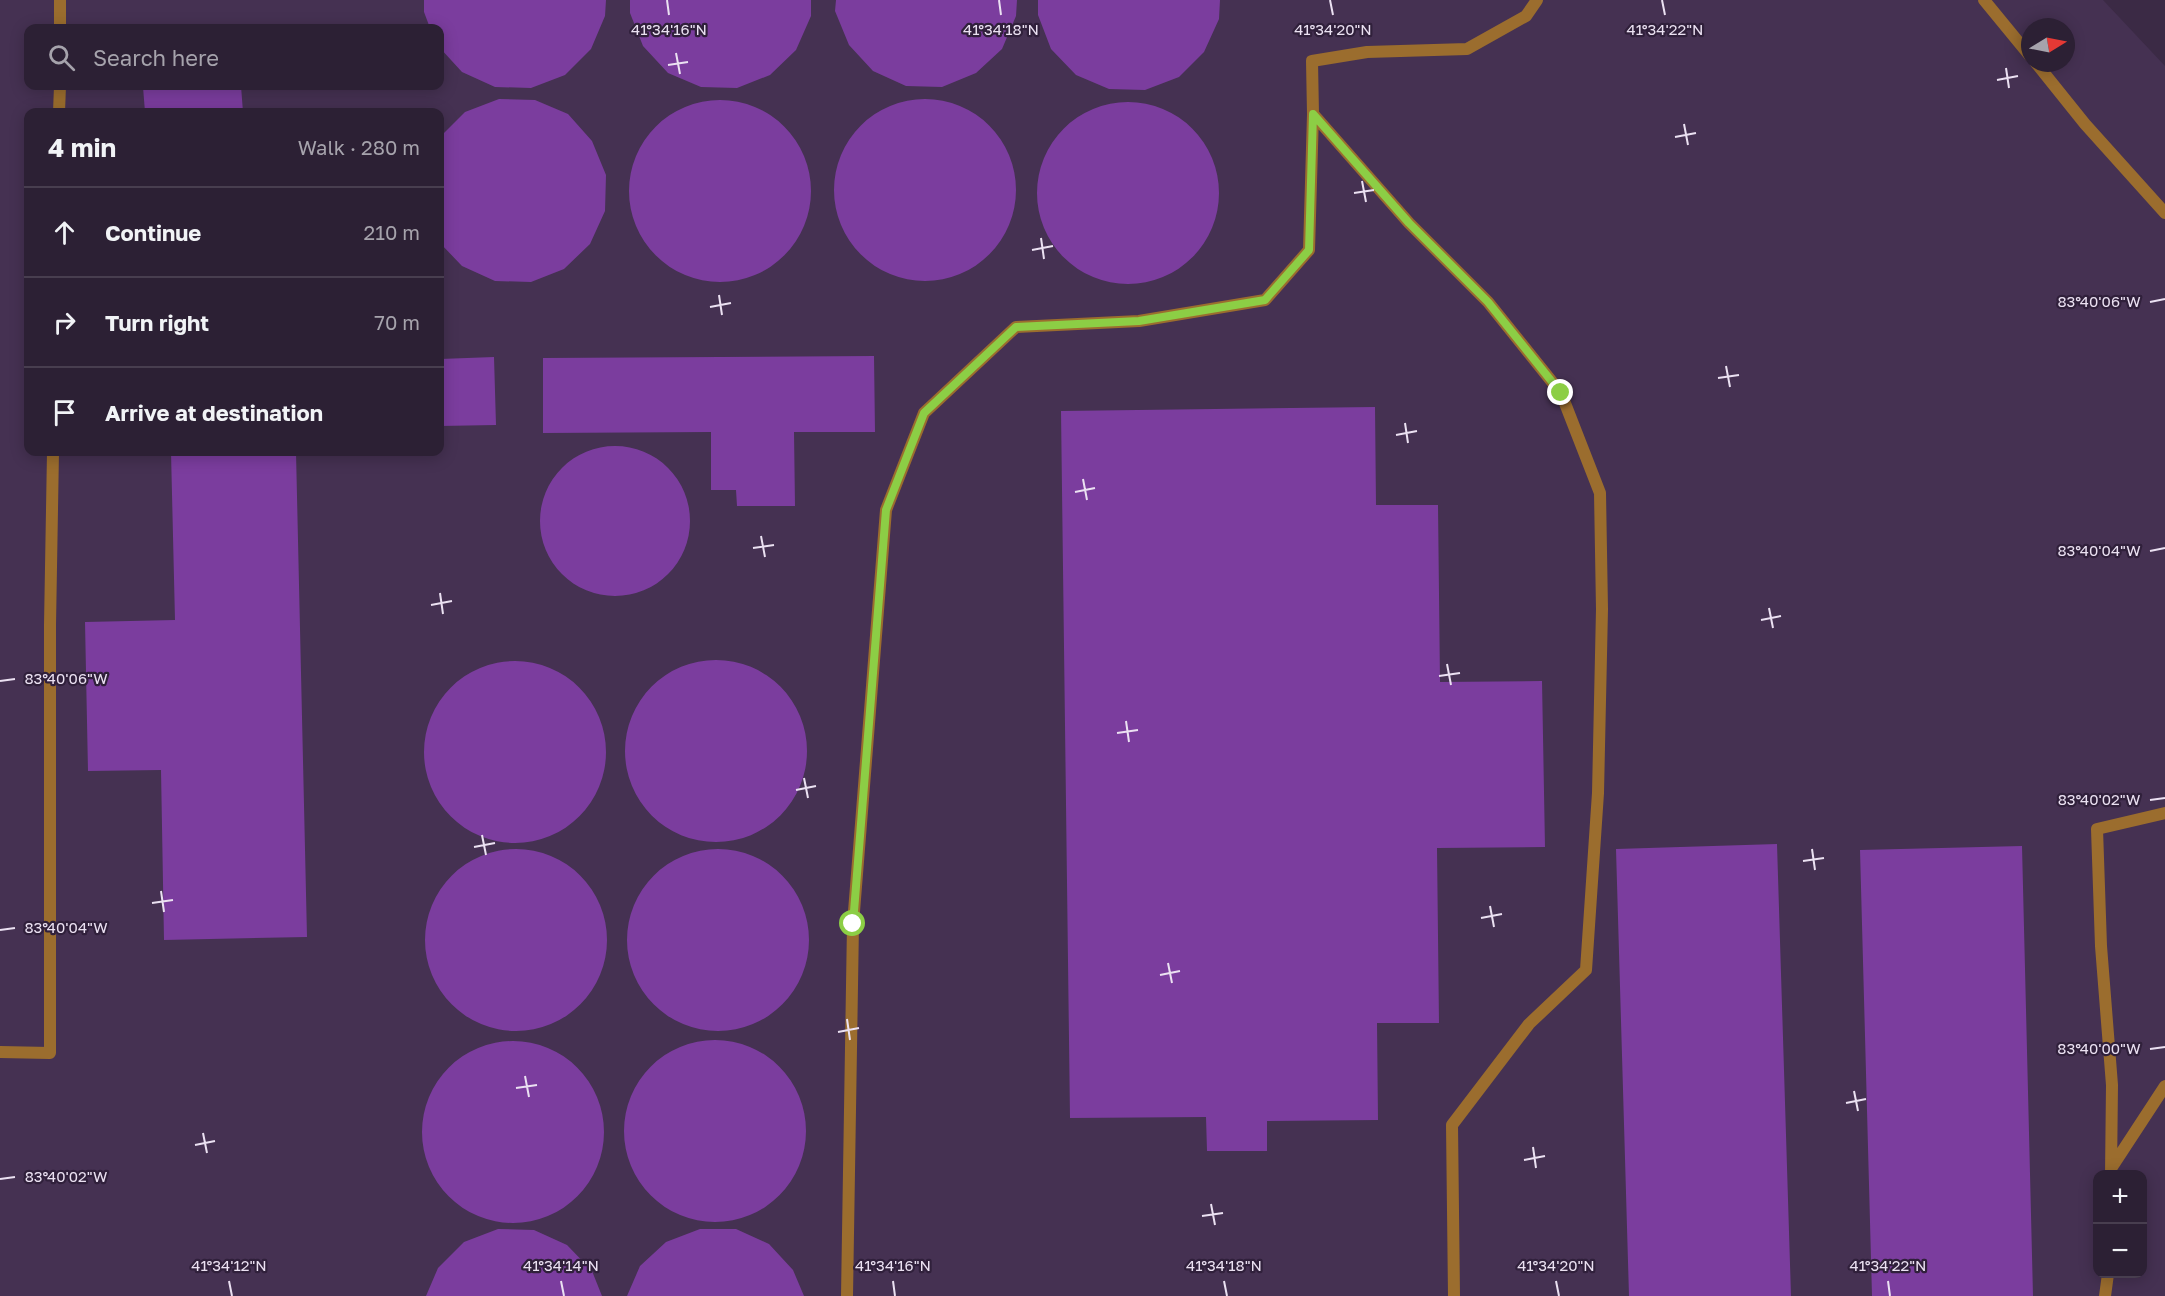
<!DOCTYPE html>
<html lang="en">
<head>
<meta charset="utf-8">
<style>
	:root { --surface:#2c2034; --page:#34283c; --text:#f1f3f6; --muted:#a6a3ac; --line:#483e4f }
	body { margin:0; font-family:"Golos Text",sans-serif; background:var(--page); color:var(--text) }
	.controls { position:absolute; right:18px; bottom:18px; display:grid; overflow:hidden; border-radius:12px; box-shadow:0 3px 15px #0003 }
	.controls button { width:54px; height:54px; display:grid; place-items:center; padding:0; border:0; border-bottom:2px solid var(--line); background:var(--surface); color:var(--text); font:30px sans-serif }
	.compass { position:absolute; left:2021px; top:18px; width:54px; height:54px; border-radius:50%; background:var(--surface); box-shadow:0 3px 15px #0003; rotate:80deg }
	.stop { position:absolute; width:18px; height:18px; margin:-14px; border:4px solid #8cce45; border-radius:50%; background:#fff }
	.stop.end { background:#8cce45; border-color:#fff; box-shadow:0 2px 6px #0008 }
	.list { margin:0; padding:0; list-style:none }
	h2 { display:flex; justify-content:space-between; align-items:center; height:78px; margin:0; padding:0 24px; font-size:26px }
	h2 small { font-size:20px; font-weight:400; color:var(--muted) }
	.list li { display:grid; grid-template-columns:39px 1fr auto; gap:18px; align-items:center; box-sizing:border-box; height:90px; padding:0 24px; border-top:2px solid var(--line) }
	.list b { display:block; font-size:22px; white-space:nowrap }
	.list em { font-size:20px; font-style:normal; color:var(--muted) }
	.icon { flex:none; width:33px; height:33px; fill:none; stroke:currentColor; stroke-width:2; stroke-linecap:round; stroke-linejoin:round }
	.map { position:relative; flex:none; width:2165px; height:1296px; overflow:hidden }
	.search { position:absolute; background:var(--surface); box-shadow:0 3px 15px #0003; left:24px; top:24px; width:420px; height:66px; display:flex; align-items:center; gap:15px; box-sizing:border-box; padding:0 21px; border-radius:12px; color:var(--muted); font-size:22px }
	.panel { position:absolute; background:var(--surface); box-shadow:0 3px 15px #0003; left:24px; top:108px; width:420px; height:348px; border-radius:12px }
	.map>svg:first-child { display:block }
</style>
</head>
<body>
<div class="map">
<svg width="2165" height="1296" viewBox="0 0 2165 1296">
	<rect width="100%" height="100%" fill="#3b2a45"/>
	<path fill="#453152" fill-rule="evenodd" d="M0,0H2103L2165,66V1296H0ZM2030,27H2066V63H2030ZM28,28H440V86H28ZM28,112H440V452H28ZM2098,1174H2142V1274H2098Z"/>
	<path fill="#7b3d9e" d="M424,0H606L605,16L591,49L565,75L531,88L495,87L462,72L440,48V28H430L424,12Z
		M630,0H811V16L796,50L770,75L737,88L701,87L668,73L643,46L630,13Z
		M836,0H1017L1016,16L1002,49L976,73L942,87L906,86L873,71L849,45L835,11Z
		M1038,0H1220L1219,19L1204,52L1179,77L1145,90L1109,89L1076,75L1051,49L1038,15Z
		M162,86H241L243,112H145L143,87Z
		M834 190a91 91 0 1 1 182 0a91 91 0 1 1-182 0Z
		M499,99L535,100L568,114L592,141L606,175L605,211L590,244L564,269L531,282L495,281L462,266L440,243V137L465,112Z
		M629 191a91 91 0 1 1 182 0a91 91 0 1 1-182 0Z
		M1037 193a91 91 0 1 1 182 0a91 91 0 1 1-182 0Z
		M874,356L875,432H794L795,506H737L736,490H711V432L543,433V358Z
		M494,357L496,425L440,426V359Z
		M1375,407L1376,505H1438L1440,682L1542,681L1545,847L1437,848L1439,1023H1377L1378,1120L1267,1121V1151H1207L1206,1117L1070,1118L1061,411Z
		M540 521a75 75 0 1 1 150 0a75 75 0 1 1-150 0Z
		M171,452H296L307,937L164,940L161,770L88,771L85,622L175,620Z
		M625 751a91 91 0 1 1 182 0a91 91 0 1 1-182 0Z
		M424 752a91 91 0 1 1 182 0a91 91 0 1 1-182 0Z
		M1777,844L1791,1296H1629L1616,849Z
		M2022,846L2033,1296H1872L1860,850Z
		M627 940a91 91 0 1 1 182 0a91 91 0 1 1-182 0Z
		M425 940a91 91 0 1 1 182 0a91 91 0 1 1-182 0Z
		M624 1131a91 91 0 1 1 182 0a91 91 0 1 1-182 0Z
		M422 1132a91 91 0 1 1 182 0a91 91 0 1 1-182 0Z
		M498,1229L534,1230L567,1245L592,1271L602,1296H426L438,1268L464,1242Z
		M700,1229H736L769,1244L793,1270L804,1296H627L640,1266L666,1242Z"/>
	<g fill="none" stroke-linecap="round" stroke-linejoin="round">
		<path stroke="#9b6d2e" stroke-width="12" d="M1984,0L2030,56
			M60,28V0
			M2036,63L2085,124L2165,213
			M59,112L60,86
			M1313,114L1409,223L1488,302L1561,393L1600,493L1602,609L1598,793L1586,970L1529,1024L1452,1125L1454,1296
			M0,1052L50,1053V625L53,452
			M2112,1167L2165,1086
			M2111,1174L2112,1085L2101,946L2097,829L2165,813
			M847,1296L853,924L886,510L924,413L1016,327L1139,321L1265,300L1309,250L1313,114L1312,61L1367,52L1467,49L1526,16L1537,0
			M2105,1296L2108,1274"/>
	</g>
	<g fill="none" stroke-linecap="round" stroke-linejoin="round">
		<path stroke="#8cce45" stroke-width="8" d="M853,924L886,510L924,413L1016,327L1139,321L1265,300L1309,250L1313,114L1409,223L1488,302L1561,393"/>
	</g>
	<path fill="none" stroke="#ebe1f2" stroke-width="2" d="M667,0L669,15M999,0L1001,15M1330,0L1333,15M1662,0L1665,15M676,53L680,74M668,65L688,62M2006,68L2009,88M1997,80L2018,76M1684,124L1688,145M1675,137L1696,133M1362,181L1366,202M1354,193L1374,190M1041,238L1044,259M1032,250L1053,246M719,295L722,315M2150,302L2165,299M710,307L731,303M1726,366L1730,387M1718,378L1739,375M1405,423L1408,443M1396,435L1417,431M1083,479L1087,500M1075,492L1095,488M761,536L765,557M753,548L774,545M2150,551L2165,548M440,593L443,614M431,605L452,601M1769,608L1773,628M1761,620L1781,616M1447,664L1451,685M1439,676L1460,673M0,681L15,679M1126,721L1129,742M1117,733L1138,730M804,778L808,798M796,790L816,786M2150,800L2165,798M482,835L486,855M474,847L495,843M1812,849L1815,870M1803,861L1824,858M161,891L164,912M152,903L173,900M1490,906L1494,927M1481,918L1502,914M0,930L15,928M1168,963L1172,983M1160,975L1180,971M847,1019L850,1040M838,1032L859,1028M2150,1049L2165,1047M525,1076L529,1097M516,1088L537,1085M1854,1091L1858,1111M1846,1103L1866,1099M203,1133L207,1153M195,1145L215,1141M1533,1147L1536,1168M1524,1160L1545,1156M0,1179L15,1177M1211,1204L1215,1225M1202,1216L1223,1213M229,1281L232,1296M561,1281L564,1296M893,1281L895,1296M1224,1281L1227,1296M1556,1281L1559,1296M1888,1281L1890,1296"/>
	<g font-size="15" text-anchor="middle" fill="#ebe1f2" stroke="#30203b" stroke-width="4.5" stroke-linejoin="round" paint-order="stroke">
		<text x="669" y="35">41°34'16"N</text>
		<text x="1001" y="35">41°34'18"N</text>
		<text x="1333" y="35">41°34'20"N</text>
		<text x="1665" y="35">41°34'22"N</text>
		<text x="2099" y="307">83°40'06"W</text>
		<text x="2099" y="556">83°40'04"W</text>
		<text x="66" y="684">83°40'06"W</text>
		<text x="2099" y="805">83°40'02"W</text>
		<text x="66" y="933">83°40'04"W</text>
		<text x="2099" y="1054">83°40'00"W</text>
		<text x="66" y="1182">83°40'02"W</text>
		<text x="229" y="1271">41°34'12"N</text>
		<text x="561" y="1271">41°34'14"N</text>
		<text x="893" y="1271">41°34'16"N</text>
		<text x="1224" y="1271">41°34'18"N</text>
		<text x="1556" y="1271">41°34'20"N</text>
		<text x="1888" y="1271">41°34'22"N</text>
	</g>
</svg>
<div class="controls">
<button>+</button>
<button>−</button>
</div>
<svg class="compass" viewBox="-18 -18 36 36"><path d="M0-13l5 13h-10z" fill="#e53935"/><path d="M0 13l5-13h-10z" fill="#a6a3ac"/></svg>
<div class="stop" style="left:853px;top:924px"></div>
<div class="stop end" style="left:1561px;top:393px"></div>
<div class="search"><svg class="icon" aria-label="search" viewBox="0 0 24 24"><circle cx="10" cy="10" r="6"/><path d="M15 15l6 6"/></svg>Search here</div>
<section class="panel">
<h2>4 min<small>Walk · 280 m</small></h2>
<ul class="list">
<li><svg class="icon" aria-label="ahead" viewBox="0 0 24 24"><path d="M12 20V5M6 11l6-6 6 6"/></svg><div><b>Continue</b></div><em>210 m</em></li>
<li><svg class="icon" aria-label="right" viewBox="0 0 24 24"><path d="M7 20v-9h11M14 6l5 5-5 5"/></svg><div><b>Turn right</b></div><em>70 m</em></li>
<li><svg class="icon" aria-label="arrive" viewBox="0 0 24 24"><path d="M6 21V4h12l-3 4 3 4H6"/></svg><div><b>Arrive at destination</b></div></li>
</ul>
</section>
</div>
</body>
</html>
